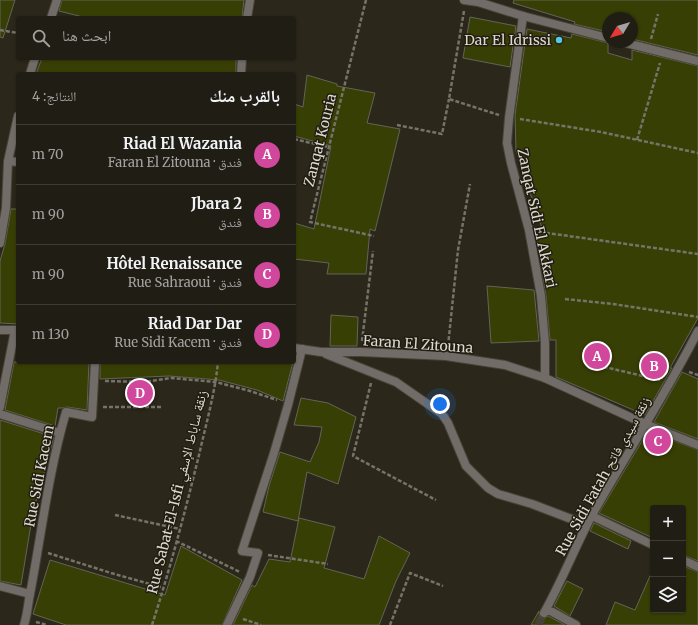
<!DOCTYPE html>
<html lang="ar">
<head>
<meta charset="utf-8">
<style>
	:root { --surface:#201d14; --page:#28261d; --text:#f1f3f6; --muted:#a2a2a0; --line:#3d3b34; --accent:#58c9e3 }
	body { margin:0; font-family:Merriweather,"Noto Naskh Arabic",serif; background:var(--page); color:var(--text); direction:rtl }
	.controls { position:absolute; right:12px; bottom:12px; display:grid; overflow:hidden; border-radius:4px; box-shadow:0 1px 3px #0004 }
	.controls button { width:36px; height:36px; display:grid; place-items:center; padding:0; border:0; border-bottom:1px solid var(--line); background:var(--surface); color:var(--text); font:20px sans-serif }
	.compass { position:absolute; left:602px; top:12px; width:36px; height:36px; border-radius:50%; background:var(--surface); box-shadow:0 1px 3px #0004; rotate:232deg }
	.you { position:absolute; left:440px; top:404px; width:14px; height:14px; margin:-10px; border:3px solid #fff; border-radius:50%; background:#1a73e8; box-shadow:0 0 0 6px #1a73e833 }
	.badge { display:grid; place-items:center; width:26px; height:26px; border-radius:50%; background:var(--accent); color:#fff; font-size:13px; font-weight:700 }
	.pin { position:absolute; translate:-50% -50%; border:2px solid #fff; box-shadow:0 1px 4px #0006 }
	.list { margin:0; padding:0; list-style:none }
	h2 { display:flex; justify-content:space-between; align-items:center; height:52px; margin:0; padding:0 16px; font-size:17px }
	h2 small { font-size:13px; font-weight:400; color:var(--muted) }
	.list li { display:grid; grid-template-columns:26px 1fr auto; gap:12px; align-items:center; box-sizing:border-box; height:60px; padding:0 16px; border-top:1px solid var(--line) }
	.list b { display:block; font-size:15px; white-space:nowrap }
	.list p { margin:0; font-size:13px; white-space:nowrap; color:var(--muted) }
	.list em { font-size:13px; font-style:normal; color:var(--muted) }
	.icon { flex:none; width:22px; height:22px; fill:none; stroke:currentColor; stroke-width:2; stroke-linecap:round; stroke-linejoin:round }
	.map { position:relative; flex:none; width:698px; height:625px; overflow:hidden; direction:ltr }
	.search { position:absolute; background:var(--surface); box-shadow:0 1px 3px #0004; left:16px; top:16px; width:280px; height:44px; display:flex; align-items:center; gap:10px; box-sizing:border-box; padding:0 14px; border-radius:4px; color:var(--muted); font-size:15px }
	.panel { position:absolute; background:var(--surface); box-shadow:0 1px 3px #0004; left:16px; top:72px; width:280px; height:292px; border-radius:4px; direction:rtl }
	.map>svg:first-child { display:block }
</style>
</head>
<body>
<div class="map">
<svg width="698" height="625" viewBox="0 0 698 625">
	<rect width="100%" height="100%" fill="#2b271a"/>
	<path fill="#383f05" stroke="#626556" d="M0,0H15L3,38L0,37Z
		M62,0H244L242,18H87L59,11Z
		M514,0H698V55L632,39V18H608V32L574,24L575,22L513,3Z
		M470,17L516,26L510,67L463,58Z
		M527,29L571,38L572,34L608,43V53L632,60V50L698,66V318L670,368H672L645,415L556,377V340H550L546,296L536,233L544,234L516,151L515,115Z
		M42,58H236V74H36Z
		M307,75L337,84V86L375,93L367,123L400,129L375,231L370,229L366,274H327L329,263L294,259V223L314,229L331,146L294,136V104L303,107Z
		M11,209H18V324L0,323V261L5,244Z
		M487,286L534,290L539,341L491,343Z
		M331,315L358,317L357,346H330Z
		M14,362H89L87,410L67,407L62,408H58L55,426L5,410Z
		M100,362H293L283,401L257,390L219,380L169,376L100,379Z
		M682,372L698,379V439L654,422Z
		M301,398L328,403L356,417L338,484L307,472L298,521L263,512L269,486L280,452L310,462L319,442L322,427L294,425Z
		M0,420L54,437L33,512L21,585L0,581Z
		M648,431L698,450V561L683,555V508H653V538L599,513Z
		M299,518L335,527L324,568L364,579L379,536L410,553L396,581L379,625H233L252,585L255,587L269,559L290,562Z
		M594,523L631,541L628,549L590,531Z
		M181,546L242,580L222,625H66L33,614L50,560L165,595Z
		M683,566L698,572V625H606L615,602L635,610L653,569V610H683Z
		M567,581L583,589L570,616L554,606Z
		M539,611V614L541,618H545L548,616L565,625H531Z"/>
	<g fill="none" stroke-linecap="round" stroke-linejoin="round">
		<path stroke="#464235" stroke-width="8" stroke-dasharray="8 4" stroke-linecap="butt" d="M538,625L544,613"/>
		<defs>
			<path id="pedestrian" d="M523,16L509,118L507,143L511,163L529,230L541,296L545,343V378
				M51,18L57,0
				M247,18L250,0
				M30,74L35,58
				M241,74L242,58
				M8,161L18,162
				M0,243L6,208L8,161L18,116
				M0,586L30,594
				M227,625L250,577L258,553L242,551L274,453L288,405L302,349"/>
			<path id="minor" d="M464,0L478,2L523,16L608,38
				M622,42L698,61
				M0,330H18
				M294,348L321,352H361L446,356L505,365L545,378L645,424L698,445
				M326,354L396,382L442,414L448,423L466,466L488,488L498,494L532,504L587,525
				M0,407L15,330
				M0,414L60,433
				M592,516L653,545
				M683,560L698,567
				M547,609L576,625
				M544,613C562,581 575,547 592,515C627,453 666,394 698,331
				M24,625C28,613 28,601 31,589C42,530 49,470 66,412L92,417L95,362"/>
		</defs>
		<use href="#pedestrian" stroke="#474337" stroke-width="10"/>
		<use href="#minor" stroke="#474337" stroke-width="10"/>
		<path stroke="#777368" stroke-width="2.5" stroke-dasharray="4 2" stroke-linecap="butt" d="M366,0L310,222L374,236
			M464,11L449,99L499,115
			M0,30L18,33
			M651,39L658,14
			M520,119L601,132L698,153
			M397,125L442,134L449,99
			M294,139L328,147
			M637,140L660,63
			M540,232L698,254
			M565,299L613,304L698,317
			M362,341L373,251
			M448,346L458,250L470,184
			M592,364L660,380
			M689,372L698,375
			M105,381L144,382L171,378L216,382L250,391L277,400
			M371,383L353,456L436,500
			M103,407H161
			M115,515L180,529
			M176,541L240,572
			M48,553L111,573L164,588
			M268,555L328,564
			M243,619L261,625
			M36,622L47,625
			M152,625C170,569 185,512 199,455C206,424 215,393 218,362
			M390,625L410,573L443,586"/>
		<use href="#pedestrian" stroke="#716c67" stroke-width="8"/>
		<use href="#minor" stroke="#716c67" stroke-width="8"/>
	</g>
	<circle fill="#58c9e3" stroke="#211d11" stroke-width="1.5" cx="559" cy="40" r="4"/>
	<g text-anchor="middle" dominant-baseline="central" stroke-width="3" stroke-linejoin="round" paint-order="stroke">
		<g font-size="14" fill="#dcd9d1" stroke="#211d11" text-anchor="end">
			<text x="551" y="40">Dar El Idrissi</text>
		</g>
		<g font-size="14" fill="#dcd9d1" stroke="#211d11">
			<text transform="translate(320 140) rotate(-76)">Zanqat Kouria</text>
			<text transform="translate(537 218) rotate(78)">Zanqat Sidi El Akkari</text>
			<text transform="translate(418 344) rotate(4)">Faran El Zitouna</text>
			<text transform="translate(39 476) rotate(-79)">Rue Sidi Kacem</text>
			<text transform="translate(603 476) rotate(-61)">Rue Sidi Fatah زنقة سيدي فاتح</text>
			<text transform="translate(177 492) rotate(-76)">Rue Sabat-El-Isfi زنقة ساباط الإسفي</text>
		</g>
	</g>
</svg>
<div class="controls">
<button>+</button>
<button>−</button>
<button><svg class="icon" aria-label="layers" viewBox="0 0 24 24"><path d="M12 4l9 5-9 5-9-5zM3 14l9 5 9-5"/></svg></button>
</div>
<svg class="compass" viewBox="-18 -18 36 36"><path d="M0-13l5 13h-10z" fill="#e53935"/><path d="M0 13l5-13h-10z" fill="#a2a2a0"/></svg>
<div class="you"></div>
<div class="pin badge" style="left:597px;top:356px;background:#d1479c">A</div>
<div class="pin badge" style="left:654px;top:366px;background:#d1479c">B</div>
<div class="pin badge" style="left:658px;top:441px;background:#d1479c">C</div>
<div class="pin badge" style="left:140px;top:393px;background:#d1479c">D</div>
<div class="search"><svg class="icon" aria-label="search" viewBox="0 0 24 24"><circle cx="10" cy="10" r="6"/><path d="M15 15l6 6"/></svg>ابحث هنا</div>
<section class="panel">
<h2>بالقرب منك<small>النتائج: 4</small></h2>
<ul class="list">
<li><span class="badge" style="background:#d1479c">A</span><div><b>Riad El Wazania</b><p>فندق · Faran El Zitouna</p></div><em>70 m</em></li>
<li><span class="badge" style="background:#d1479c">B</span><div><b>Jbara 2</b><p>فندق</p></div><em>90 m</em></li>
<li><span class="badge" style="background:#d1479c">C</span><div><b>Hôtel Renaissance</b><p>فندق · Rue Sahraoui</p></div><em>90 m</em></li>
<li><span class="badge" style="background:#d1479c">D</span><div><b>Riad Dar Dar</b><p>فندق · Rue Sidi Kacem</p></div><em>130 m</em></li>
</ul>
</section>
</div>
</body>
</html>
